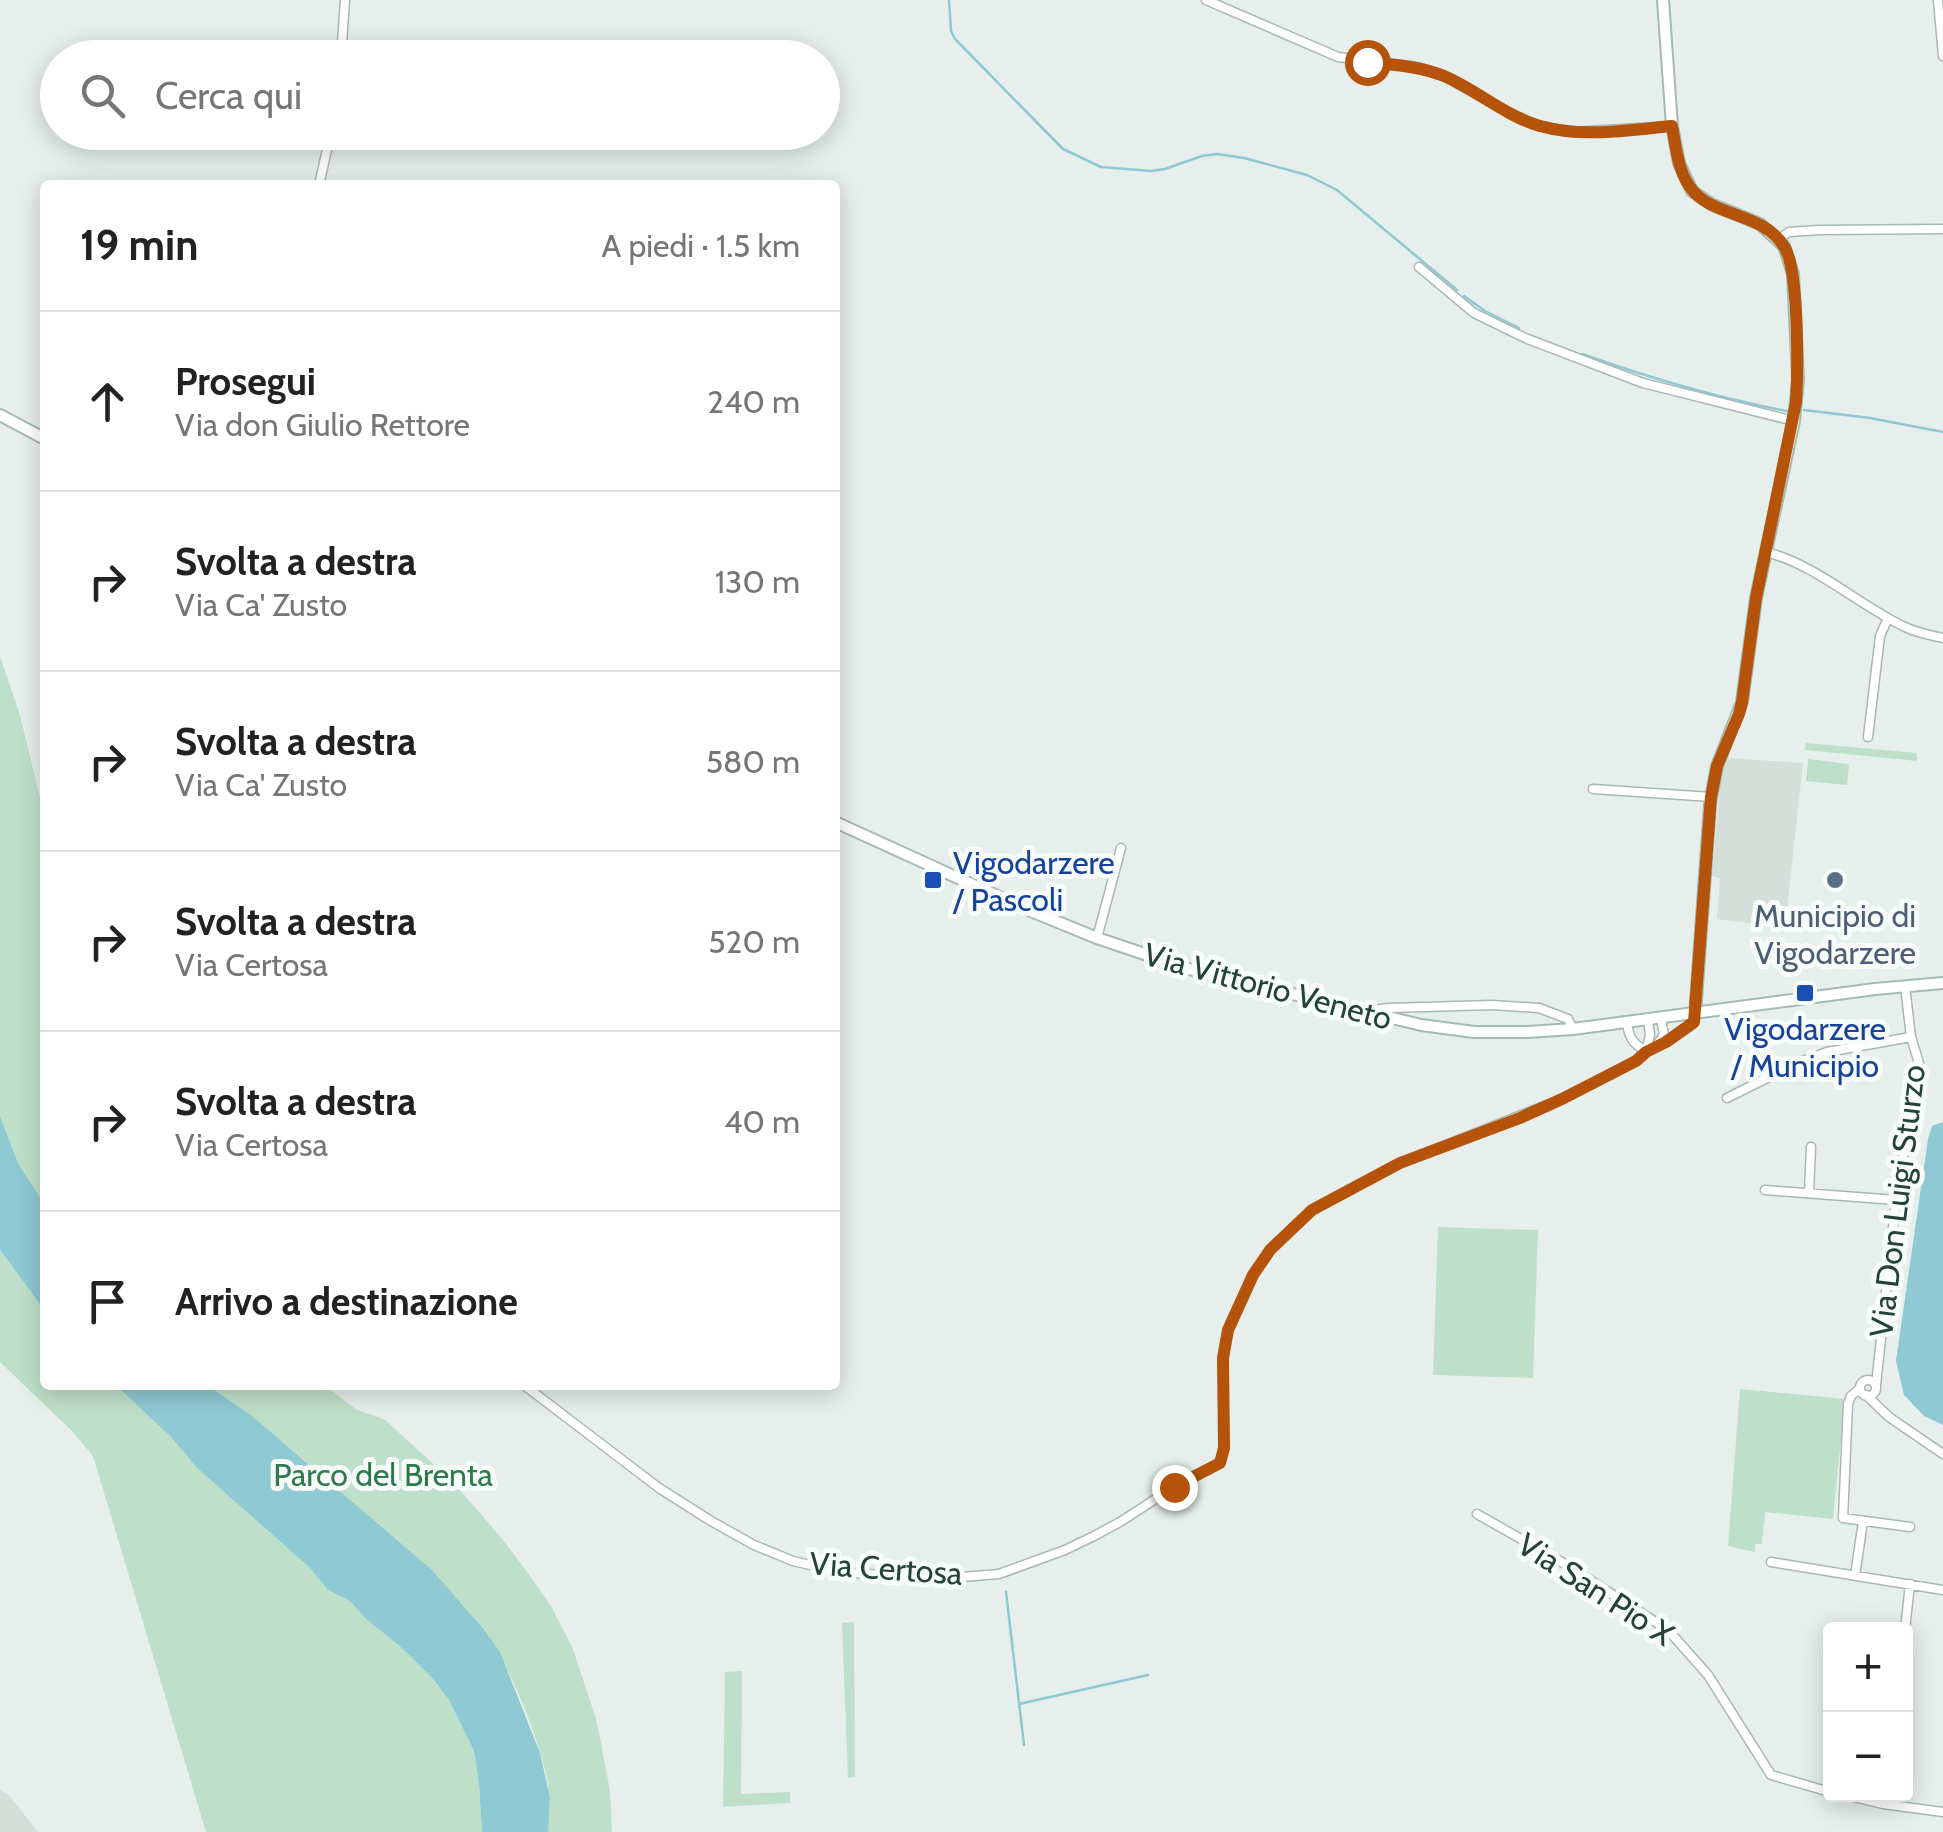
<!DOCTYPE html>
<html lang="it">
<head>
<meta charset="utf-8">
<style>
	:root { --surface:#fff; --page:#f6f6f6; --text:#222; --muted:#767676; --line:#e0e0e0 }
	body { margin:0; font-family:Cabin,sans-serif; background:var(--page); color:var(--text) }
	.controls { position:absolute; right:30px; bottom:30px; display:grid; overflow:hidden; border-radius:10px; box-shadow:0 5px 25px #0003 }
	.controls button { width:90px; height:90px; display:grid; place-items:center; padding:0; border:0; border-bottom:2px solid var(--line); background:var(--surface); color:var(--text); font:50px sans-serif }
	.stop { position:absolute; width:30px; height:30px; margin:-22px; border:8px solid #b45309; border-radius:50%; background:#fff }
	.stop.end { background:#b45309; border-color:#fff; box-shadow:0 2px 10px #0008 }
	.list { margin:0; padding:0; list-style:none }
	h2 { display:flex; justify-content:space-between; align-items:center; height:130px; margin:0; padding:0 40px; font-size:42px }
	h2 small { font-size:32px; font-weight:400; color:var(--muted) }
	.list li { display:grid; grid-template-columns:65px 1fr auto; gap:30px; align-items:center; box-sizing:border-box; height:180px; padding:0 40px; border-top:2px solid var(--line) }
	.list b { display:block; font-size:38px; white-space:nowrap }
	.list p { margin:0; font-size:32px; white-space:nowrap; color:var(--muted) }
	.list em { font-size:32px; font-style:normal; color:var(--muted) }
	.icon { flex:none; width:55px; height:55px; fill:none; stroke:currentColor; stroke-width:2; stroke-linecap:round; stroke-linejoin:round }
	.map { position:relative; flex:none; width:1943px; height:1832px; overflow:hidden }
	.search { position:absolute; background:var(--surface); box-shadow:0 5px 25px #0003; left:40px; top:40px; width:800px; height:110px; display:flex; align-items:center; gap:25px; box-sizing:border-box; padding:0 35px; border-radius:55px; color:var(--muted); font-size:38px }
	.panel { position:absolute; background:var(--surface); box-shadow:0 5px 25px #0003; left:40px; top:180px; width:800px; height:1210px; border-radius:10px }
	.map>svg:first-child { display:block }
</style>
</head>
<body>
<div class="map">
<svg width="1943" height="1832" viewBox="0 0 1943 1832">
	<rect width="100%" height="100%" fill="#e6efeb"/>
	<path fill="#d4dfda" d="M1727,758L1803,763L1785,927L1717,919L1720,878L1712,876L1722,766Z
		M0,1790L9,1795L38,1832H0Z"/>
	<path fill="#bfe0c8" d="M0,656L20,715L45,819V1205L18,1163L0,1116Z
		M1806,743L1917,753V761L1805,750Z
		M1808,759L1849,764L1847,785L1806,781Z
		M1438,1227L1538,1230L1533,1378L1433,1375Z
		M0,1250L45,1311V1385H110L122,1391L171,1437L197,1468L309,1567L328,1590L350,1601L365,1618L403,1649L433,1679L449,1700L474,1751L479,1784L482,1832H206L93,1456L71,1430L0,1362Z
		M207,1385H324L357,1410L384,1419L451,1480L500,1536L525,1569L551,1606L573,1649L596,1719L601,1743L610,1791L612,1832H548C548,1822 550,1811 550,1800C548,1757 511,1668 486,1632C399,1544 309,1456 207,1385Z
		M1740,1389L1845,1399L1833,1519L1765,1512L1762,1544H1755V1552L1728,1546Z
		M854,1622L855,1777L848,1778L842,1623Z
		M742,1671L741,1794L790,1792V1803L723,1807L725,1672Z"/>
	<path fill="#8ec9d4" d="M0,1116L18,1163L45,1205V1311L0,1250Z
		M1943,1122V1425L1924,1416L1904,1395L1896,1361L1928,1139L1932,1126Z
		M110,1385H207L252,1416L432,1570L486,1632L500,1652L540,1753L550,1797L548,1832H482L479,1784L474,1751L449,1700L433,1679L403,1649L365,1618L350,1601L328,1590L309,1567L197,1468L171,1437L122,1391Z"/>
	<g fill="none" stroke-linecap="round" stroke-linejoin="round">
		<path stroke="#8ec9d4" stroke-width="2.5" d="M949,0L951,31L955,39L1063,149L1101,167L1151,171L1165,169L1202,156L1217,154L1244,158L1307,175L1337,190L1457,290
			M1464,296L1485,311L1519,328
			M1582,354C1650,378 1717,398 1787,411
			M1804,410L1870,418L1943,432
			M1006,1592L1024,1745
			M1019,1704L1148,1675"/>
		<defs>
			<path id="street" d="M1206,0L1338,57L1418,67L1444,76L1506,111L1536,125L1571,132L1672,126
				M1938,0L1943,56
				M341,58L345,0
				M319,185L331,132
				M1779,239L1789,232L1819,230L1943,229
				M1419,267L1474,313L1525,338L1643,383L1794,421
				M1766,552C1817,565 1858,605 1905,627C1917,633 1930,635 1943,638
				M1868,737L1880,636L1888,618
				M1593,789L1711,797
				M1097,938L1121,848
				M1366,1011L1389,1008L1492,1005L1539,1008L1568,1019L1573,1029
				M1627,1023C1629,1038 1633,1044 1646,1051
				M1656,1046L1664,1035L1661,1019
				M1646,1051L1650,1035L1648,1020
				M1727,1098L1795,1064L1827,1052L1911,1037
				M1765,1190L1896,1200
				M1809,1193L1811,1147
				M1860 1388a8 8 0 1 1 16 0a8 8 0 1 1-16 0Z
				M524,1385L659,1488L711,1521L754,1545L793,1561L840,1572L937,1579L999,1574L1065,1550L1094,1536L1120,1522L1174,1487L1220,1463L1224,1449L1223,1358L1228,1330L1253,1275L1270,1250L1312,1210L1400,1163L1562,1099L1636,1061L1646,1051L1667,1042L1690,1026L1694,1022L1695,1015
				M1876,1385L1896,1200L1919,1063L1911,1037L1905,986
				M1860,1388L1851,1396L1848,1404L1843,1518L1910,1527
				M1866,1395L1889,1417L1943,1454
				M1477,1514L1560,1561L1668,1630L1708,1675L1771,1775L1830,1792
				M1771,1562L1943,1590
				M1855,1576L1863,1521
				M1905,1630L1910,1584
				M1842,1794L1883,1804L1943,1812"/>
			<path id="secondary" d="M1663,0L1672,126L1679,163L1692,191L1711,204L1760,224L1784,246L1793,274L1798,380L1794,421L1756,598L1742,702L1717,766L1710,804L1695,1015
				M0,415L45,439
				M835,822L1026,909L1097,938L1189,969L1421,1025L1474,1032H1528L1573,1029L1875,989L1943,983"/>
		</defs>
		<use href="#street" stroke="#a8b8b2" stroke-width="11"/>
		<use href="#secondary" stroke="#a4bbb3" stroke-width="14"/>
		<use href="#street" stroke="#fff" stroke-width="8"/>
		<use href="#secondary" stroke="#fff" stroke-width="10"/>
	</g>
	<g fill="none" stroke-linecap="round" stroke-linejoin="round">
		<path stroke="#b45309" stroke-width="12" d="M1174,1487L1220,1463L1224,1448L1223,1358L1228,1330L1253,1275L1270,1250L1312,1210L1400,1163L1520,1118L1562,1099L1636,1061L1646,1052L1666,1042L1694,1022L1711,797L1717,766L1739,714L1742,702L1756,598L1796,402C1798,370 1799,273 1785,248C1765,213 1718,218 1694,192C1678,175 1676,147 1672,126C1630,130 1582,138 1540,126C1505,116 1477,90 1444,76C1419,66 1393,65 1367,62"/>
	</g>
	<g fill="#1a4fb4" stroke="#f7fbf9" stroke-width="4">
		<rect x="923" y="870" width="20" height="20" rx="5"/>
		<rect x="1795" y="983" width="20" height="20" rx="5"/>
	</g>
	<circle fill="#5c6f8a" stroke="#f7fbf9" stroke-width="4" cx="1835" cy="880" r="10"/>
	<g text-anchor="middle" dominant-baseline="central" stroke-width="10" stroke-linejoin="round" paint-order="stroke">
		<g font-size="32" fill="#164399" stroke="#f7fbf9" text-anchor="start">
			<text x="953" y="862">Vigodarzere<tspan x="953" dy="37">/ Pascoli</tspan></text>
			<text x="1805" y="1028" text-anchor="middle">Vigodarzere<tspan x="1805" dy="37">/ Municipio</tspan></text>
		</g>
		<g font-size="32" fill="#4e5e75" stroke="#f7fbf9">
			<text x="1835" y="915">Municipio di<tspan x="1835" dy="37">Vigodarzere</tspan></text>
		</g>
		<g font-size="32" fill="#24423a" stroke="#f7fbf9">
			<text transform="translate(1268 986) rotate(15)">Via Vittorio Veneto</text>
			<text transform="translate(1897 1201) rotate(-83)">Via Don Luigi Sturzo</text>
			<text transform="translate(886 1568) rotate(4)">Via Certosa</text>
			<text transform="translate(1596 1589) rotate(33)">Via San Pio X</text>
		</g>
		<g font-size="32" fill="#2d7a4b" stroke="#f7fbf9">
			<text x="383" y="1474">Parco del Brenta</text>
		</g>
	</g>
</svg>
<div class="controls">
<button>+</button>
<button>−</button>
</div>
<div class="stop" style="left:1367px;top:62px"></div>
<div class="stop end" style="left:1174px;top:1487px"></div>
<div class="search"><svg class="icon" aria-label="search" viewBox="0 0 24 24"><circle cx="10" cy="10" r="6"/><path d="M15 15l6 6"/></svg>Cerca qui</div>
<section class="panel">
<h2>19 min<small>A piedi · 1.5 km</small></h2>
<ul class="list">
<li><svg class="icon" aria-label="ahead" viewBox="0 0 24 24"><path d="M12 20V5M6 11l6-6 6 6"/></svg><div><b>Prosegui</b><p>Via don Giulio Rettore</p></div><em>240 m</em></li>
<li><svg class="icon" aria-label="right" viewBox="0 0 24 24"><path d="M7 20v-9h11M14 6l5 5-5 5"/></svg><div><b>Svolta a destra</b><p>Via Ca' Zusto</p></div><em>130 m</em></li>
<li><svg class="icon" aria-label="right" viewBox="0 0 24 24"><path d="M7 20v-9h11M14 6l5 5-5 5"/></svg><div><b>Svolta a destra</b><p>Via Ca' Zusto</p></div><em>580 m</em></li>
<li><svg class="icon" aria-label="right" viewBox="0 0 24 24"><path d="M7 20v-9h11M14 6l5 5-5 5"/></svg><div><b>Svolta a destra</b><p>Via Certosa</p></div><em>520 m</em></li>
<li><svg class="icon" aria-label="right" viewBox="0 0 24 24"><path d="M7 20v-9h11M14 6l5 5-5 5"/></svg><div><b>Svolta a destra</b><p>Via Certosa</p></div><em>40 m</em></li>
<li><svg class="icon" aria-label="arrive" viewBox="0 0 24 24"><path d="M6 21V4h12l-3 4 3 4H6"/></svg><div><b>Arrivo a destinazione</b></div></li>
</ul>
</section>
</div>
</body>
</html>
